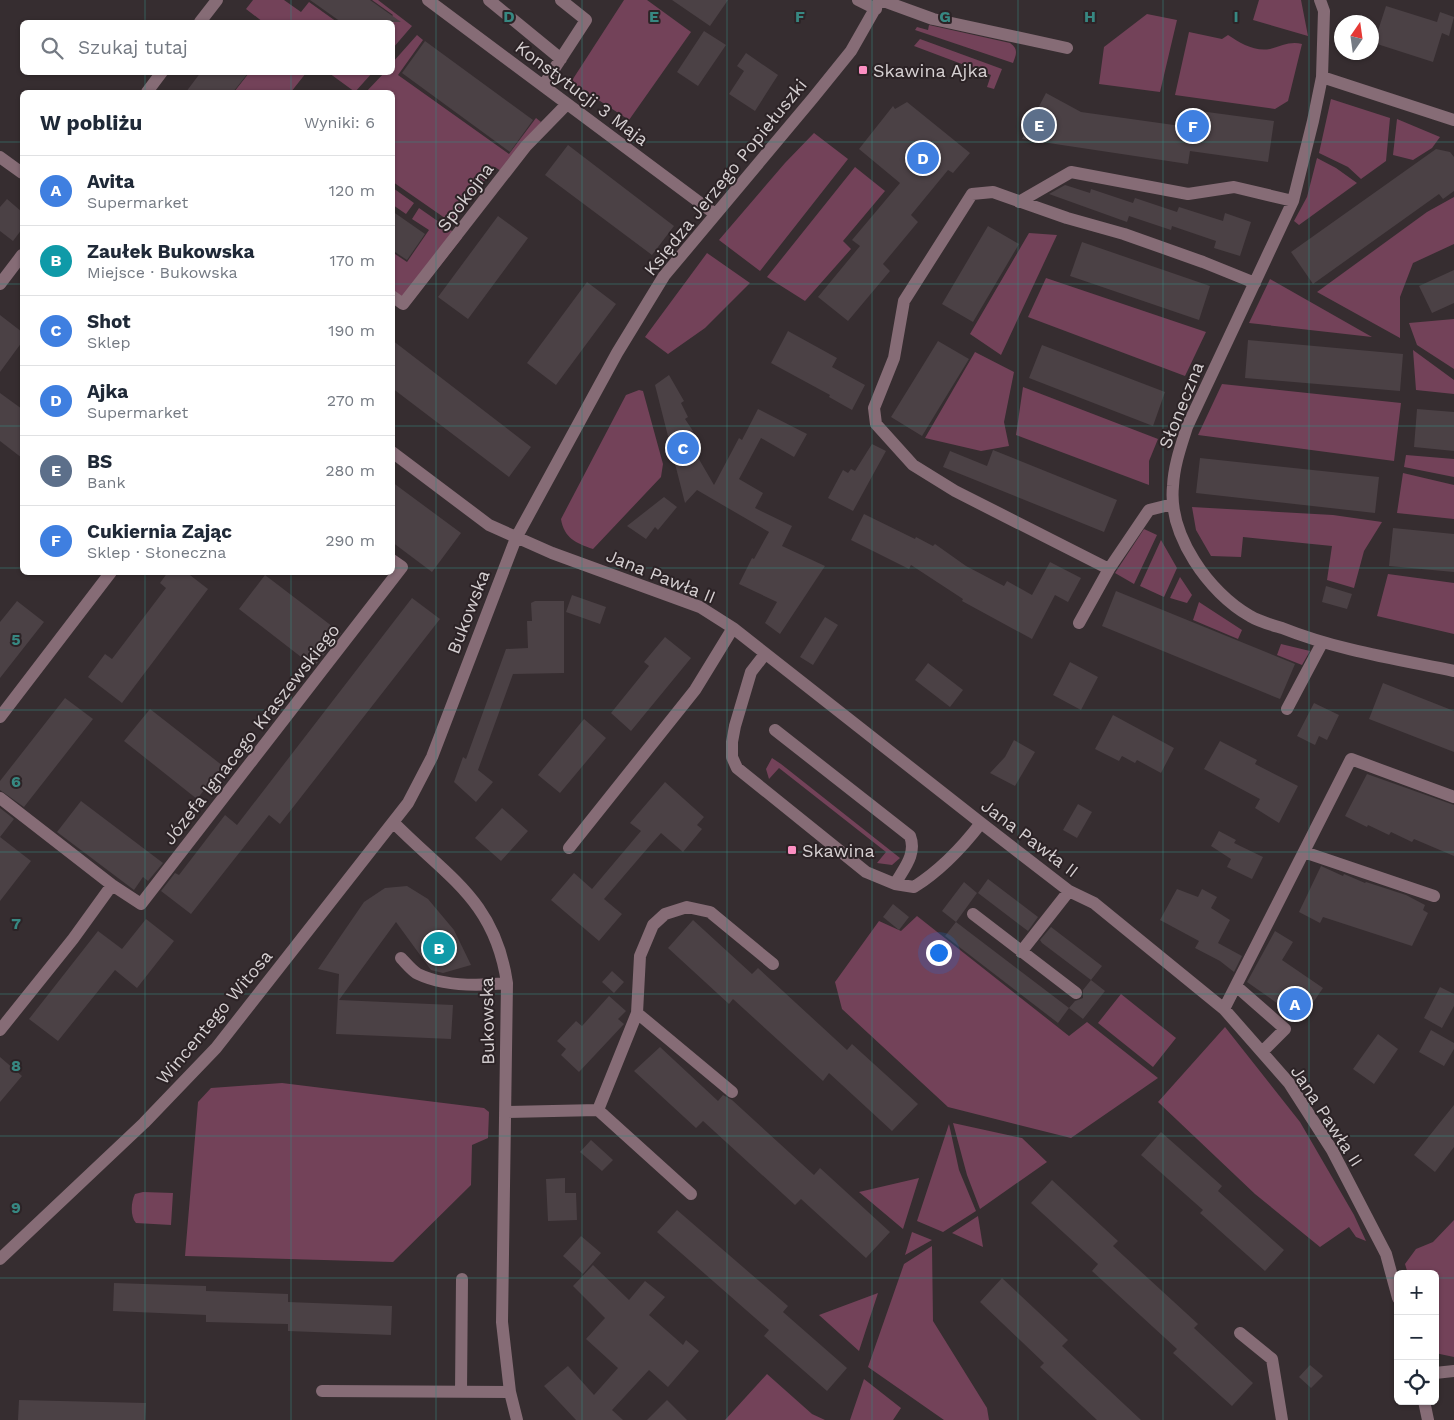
<!DOCTYPE html>
<html lang="pl">
<head>
<meta charset="utf-8">
<style>
	:root { --surface:#fff; --page:#f6f6f7; --text:#1f2937; --muted:#747a83; --line:#e0e1e3; --accent:#0b8043 }
	body { margin:0; font-family:"Work Sans",sans-serif; background:var(--page); color:var(--text) }
	.controls { position:absolute; right:15px; bottom:15px; display:grid; overflow:hidden; border-radius:8px; box-shadow:0 1px 4px #0004 }
	.controls button { width:45px; height:45px; display:grid; place-items:center; padding:0; border:0; border-bottom:1px solid var(--line); background:var(--surface); color:var(--text); font:25px sans-serif }
	.compass { position:absolute; left:1334px; top:15px; width:45px; height:45px; border-radius:50%; background:var(--surface); box-shadow:0 1px 4px #0004; rotate:13deg }
	.you { position:absolute; left:938px; top:952px; width:18px; height:18px; margin:-12px; border:4px solid #fff; border-radius:50%; background:#1a73e8; box-shadow:0 0 0 8px #1a73e833 }
	.badge { display:grid; place-items:center; width:32px; height:32px; border-radius:50%; background:var(--accent); color:#fff; font-size:16px; font-weight:700 }
	.pin { position:absolute; translate:-50% -50%; border:2px solid #fff; box-shadow:0 1px 5px #0006 }
	.list { margin:0; padding:0; list-style:none }
	h2 { display:flex; justify-content:space-between; align-items:center; height:65px; margin:0; padding:0 20px; font-size:21px }
	h2 small { font-size:16px; font-weight:400; color:var(--muted) }
	.list li { display:grid; grid-template-columns:32px 1fr auto; gap:15px; align-items:center; box-sizing:border-box; height:70px; padding:0 20px; border-top:1px solid var(--line) }
	.list b { display:block; font-size:19px; white-space:nowrap }
	.list p { margin:0; font-size:16px; white-space:nowrap; color:var(--muted) }
	.list em { font-size:16px; font-style:normal; color:var(--muted) }
	.icon { flex:none; width:28px; height:28px; fill:none; stroke:currentColor; stroke-width:2; stroke-linecap:round; stroke-linejoin:round }
	.map { position:relative; flex:none; width:1454px; height:1420px; overflow:hidden }
	.search { position:absolute; background:var(--surface); box-shadow:0 1px 4px #0004; left:20px; top:20px; width:375px; height:55px; display:flex; align-items:center; gap:12px; box-sizing:border-box; padding:0 18px; border-radius:8px; color:var(--muted); font-size:19px }
	.panel { position:absolute; background:var(--surface); box-shadow:0 1px 4px #0004; left:20px; top:90px; width:375px; height:485px; border-radius:8px }
	.map>svg:first-child { display:block }
</style>
</head>
<body>
<div class="map">
<svg width="1454" height="1420" viewBox="0 0 1454 1420">
	<rect width="100%" height="100%" fill="#362d30"/>
	<path fill="#734259" d="M253,0H284L301,12L309,2L337,22H263L246,9Z
		M372,0H378L412,26L393,48L392,22H387L393,15Z
		M624,0H647L691,32L629,120L571,82Z
		M1259,0H1301L1308,36L1253,20Z
		M1147,14L1177,20L1160,92L1099,84L1104,47Z
		M929,25L1010,43C1019,49 1016,55 1013,63L915,30L917,27L928,30Z
		M1189,32L1222,39L1228,35C1240,43 1255,52 1270,49C1282,46 1290,41 1302,44L1288,101L1275,109L1175,95Z
		M417,35L423,40L398,75L509,154L536,118L541,122L508,176L495,167L452,223L393,182L392,92H366L384,73L392,72L393,62Z
		M920,39L1002,69L994,89L987,87L991,75L914,46Z
		M249,73V72L306,73L291,92H234Z
		M329,73H372L355,92Z
		M1331,99L1390,118L1386,161L1361,179L1348,167L1319,153Z
		M1397,119L1440,137L1432,148L1413,160L1393,155Z
		M814,133L848,159L760,271L719,240L785,163Z
		M1317,158L1336,168L1357,183L1299,225L1294,221L1307,197Z
		M855,167L885,191L843,241L851,249L805,301L767,277Z
		M393,188L414,203L406,214L393,205Z
		M1454,197V244L1413,263L1400,297V338L1317,292L1427,212Z
		M419,208L462,238L410,304L393,291L392,252L407,262L429,230L412,219Z
		M1029,233L1057,235L1001,355L970,334Z
		M707,253L750,283L705,328L668,354L645,337Z
		M1046,278L1206,332L1185,376L1028,317Z
		M1270,279L1372,337L1249,323Z
		M1454,319V369L1417,345L1409,323Z
		M1413,350L1454,380V394L1416,390Z
		M975,352L1014,372L1004,422L1009,446L981,451L925,438Z
		M1222,384L1401,403L1394,461L1198,435Z
		M1023,387L1158,439L1149,461V485L1016,435Z
		M639,390L643,391L663,464L661,477L593,549C576,543 564,538 561,519L626,395Z
		M1406,455L1454,459V477L1404,467Z
		M1403,473L1454,485V519L1397,513Z
		M1192,507L1333,515L1382,522L1364,551L1354,588L1327,580L1332,546L1243,537L1241,557L1211,556L1196,530Z
		M1144,529L1157,535L1134,584L1115,573Z
		M1161,540L1177,568L1164,597L1140,586Z
		M1388,574L1454,583V634L1377,616Z
		M1180,577L1192,595L1187,603L1170,598Z
		M1199,602L1242,630L1238,639L1193,620Z
		M1281,644L1310,651L1302,665L1277,655Z
		M772,758L781,764L900,858L892,865L877,863L886,852L779,768L769,779L766,769Z
		M917,916L1069,1036L1087,1022L1158,1078L1071,1138L948,1107L842,1009L835,982L879,921L901,931Z
		M1121,994L1176,1038L1153,1067L1098,1023Z
		M1225,1027L1300,1122L1354,1215L1366,1241L1356,1237L1349,1227L1320,1247L1255,1194L1158,1102Z
		M282,1083L484,1108L489,1112L488,1138L472,1145L471,1185L393,1262L185,1256L198,1102L211,1088Z
		M953,1123L1022,1138L1047,1162L980,1209L967,1175Z
		M949,1124L959,1170L976,1211L943,1232L917,1221Z
		M919,1178L903,1229L859,1192Z
		M143,1192L173,1193L171,1225L136,1223C130,1216 131,1202 135,1194Z
		M978,1216L983,1247L952,1233Z
		M1454,1220V1357L1435,1353V1274H1408L1405,1264L1416,1249L1433,1242Z
		M912,1232L932,1240L905,1255Z
		M932,1246L933,1321L987,1408L989,1420H944L868,1367L904,1264Z
		M878,1293L859,1351L819,1315Z
		M767,1374L812,1414L825,1420H725Z
		M864,1379L901,1408L893,1420H850Z"/>
	<path fill="#4b4145" d="M310,0H370L401,22H341Z
		M672,0H728L710,26Z
		M1386,6L1437,22L1440,12L1454,17L1449,36L1442,33L1433,62L1374,43Z
		M704,31L726,45L698,86L677,72Z
		M425,41L533,120L510,152L402,73Z
		M746,53L778,75L755,111L729,94L744,71L737,66Z
		M201,72H249L233,92H186Z
		M1046,93L1081,112L1181,126L1185,109L1274,121L1268,162L1190,151L1188,164L1022,139Z
		M907,102L970,153L953,173L948,170L911,215L918,222L883,264L890,271L848,321L818,297L860,246L852,240L900,183L859,149L893,106L895,109Z
		M568,145L674,226L652,255L545,175Z
		M1436,149L1450,152L1454,157V191L1443,199L1439,194L1313,284L1291,252Z
		M1065,185L1090,193L1091,189L1133,203L1135,198L1177,212L1179,207L1223,221L1225,213L1251,222L1240,256L1214,248L1216,241L1172,226L1171,230L1129,216L1127,222L1049,194Z
		M7,199L22,212V229L13,241L0,231V207Z
		M392,211L425,234L407,260L392,250Z
		M498,216L528,238L468,319L438,297Z
		M988,226L1019,244L973,322L942,304Z
		M1082,242L1210,286L1199,320L1070,276Z
		M1454,270V303L1432,313L1419,286Z
		M587,282L616,304L556,385L527,363Z
		M0,315L22,332V342L0,372Z
		M788,331L837,358L832,367L865,385L852,410L829,397L830,395L771,363Z
		M392,340L531,447L509,477L392,388Z
		M1248,340L1403,354L1400,391L1245,378Z
		M938,341L969,359L922,436L891,417Z
		M1042,345L1165,392L1153,426L1029,378Z
		M669,375L684,401L681,403L688,417L685,419L693,431L689,434L696,447L693,449L714,485L739,438L742,440L758,409L807,434L794,457L761,438L739,479L763,493L755,508L792,526L782,546L825,566L780,634L765,623L777,602L739,584L752,558L754,559L769,532L697,490L685,503L655,385Z
		M0,393L22,409V458L0,441Z
		M1417,409L1454,412V451L1414,447Z
		M872,444L886,451L853,511L828,498L843,470L848,473L851,469L855,471Z
		M993,450L1117,500L1104,532L943,467L950,451L987,466Z
		M1200,458L1379,477L1375,513L1196,493Z
		M392,482L461,533L432,572L392,542Z
		M664,497L677,507L658,530L655,527L646,539L627,526Z
		M864,514L915,539L916,537L933,546L935,544L966,566L1004,586L1007,581L1032,595L1050,562L1081,578L1068,602L1055,595L1032,639L962,601L963,599L911,565L909,569L851,540Z
		M1393,528L1454,534V572L1389,566Z
		M168,572H186L208,589L122,703L88,677L105,654L112,659L166,588L160,583Z
		M265,575L341,633L314,667L239,609Z
		M1326,586L1352,594L1347,609L1322,602Z
		M1116,591L1295,664L1280,699L1102,626Z
		M572,595L606,607L600,624L566,612Z
		M412,598L440,619L280,824L269,815L191,914L161,891L175,873L179,875L225,815L237,825Z
		M17,601L44,622L0,678V622Z
		M535,601H564V673L513,674L478,770L493,782L476,802L454,782L463,757L466,759L506,649L528,648L527,621H532L531,603Z
		M825,617L838,625L813,665L800,657Z
		M665,637L691,658L631,731L611,713L649,666L644,662Z
		M1070,662L1098,677L1081,710L1053,695Z
		M928,663L963,690L950,707L915,680Z
		M1383,683L1454,711V752L1369,719Z
		M65,698L93,719L24,807L0,790V781Z
		M1314,703L1339,715L1327,740L1319,736L1315,745L1297,736Z
		M150,709L223,766L197,799L124,741Z
		M1113,715L1174,748L1161,773L1137,760L1135,763L1122,756L1119,761L1095,749Z
		M584,719L606,738L560,793L538,775Z
		M1014,740L1035,752L1015,786L990,773L1005,757Z
		M1220,741L1257,760L1255,764L1298,786L1279,823L1255,808L1260,799L1204,769Z
		M1367,774L1454,805V856L1414,839L1412,842L1391,832L1389,835L1368,825L1367,827L1345,816Z
		M665,782L704,817L697,825L702,829L683,852L661,833L653,842L604,899L622,914L599,941L551,900L574,873L592,889L641,831L630,823Z
		M81,801L163,863L148,881L143,877L134,890L57,832Z
		M1078,804L1092,812L1077,838L1063,830Z
		M0,808L14,819L0,837L31,861L0,901Z
		M502,808L528,831L501,861L475,838Z
		M1219,831L1236,840L1234,843L1263,857L1252,879L1227,867L1231,859L1211,846Z
		M1321,866L1343,876L1344,874L1365,883L1366,882L1406,895L1425,905L1423,910L1428,913L1412,946L1323,917L1320,923L1299,912Z
		M988,879L1038,917L1028,931L978,893Z
		M964,882L977,893L956,922L942,911Z
		M407,886L428,899L454,930L471,965L443,973L431,970L396,922L339,1000L453,1005L451,1039L336,1034L339,974L318,969L364,902L385,888Z
		M1177,889L1198,897L1202,889L1217,897L1211,908L1230,920L1218,943L1242,956L1234,972L1220,961L1195,948L1199,941L1160,920Z
		M893,904L909,917L899,930L883,917Z
		M146,919L174,941L137,988L115,970L58,1041L29,1019L98,931L122,949Z
		M693,920L752,974L758,968L847,1050L852,1044L918,1104L892,1131L829,1073L823,1081L733,999L729,1004L668,948Z
		M956,922L1069,1008L1058,1023L945,936Z
		M1051,927L1102,966L1091,980L1105,991L1083,1019L1069,1008L1075,1001L1083,998V990L1091,980L1042,943L1040,940Z
		M1275,931L1293,942L1282,960L1323,988L1301,1020L1247,982Z
		M612,971L624,982L614,993L602,982Z
		M1440,987L1454,994V1006L1442,1028L1424,1018Z
		M609,996L626,1011L618,1019L624,1024L579,1072L561,1055L566,1049L557,1041L576,1021L582,1026Z
		M1431,1030L1454,1043V1049L1444,1066L1419,1052Z
		M1378,1034L1398,1049L1374,1084L1353,1069Z
		M660,1047L718,1101L723,1095L732,1100L814,1175L820,1168L890,1232L866,1258L801,1199L795,1205L703,1121L696,1128L634,1071Z
		M0,1057L22,1076L0,1102Z
		M1454,1105V1147L1435,1172L1414,1155Z
		M1161,1132L1222,1186L1218,1191L1284,1250L1265,1271L1200,1213L1203,1210L1141,1155Z
		M591,1140L613,1160L602,1171L580,1152Z
		M565,1178V1193H576L577,1220L548,1221L546,1179Z
		M1052,1180L1118,1241L1113,1246L1198,1324L1194,1328L1253,1383L1232,1406L1173,1353L1177,1349L1092,1271L1098,1264L1031,1203Z
		M677,1210L788,1306L783,1312L847,1368L827,1391L764,1336L769,1330L657,1232Z
		M581,1236L601,1253L583,1274L563,1256Z
		M593,1265L629,1300L645,1281L665,1297L649,1315L683,1345L686,1340L699,1351L668,1387L649,1370L612,1410L623,1420H576L544,1386L568,1366L594,1395L618,1368L586,1339L605,1318L573,1286Z
		M1002,1278L1068,1340L1062,1346L1141,1420H1097L1040,1367L1044,1363L980,1302Z
		M114,1283L206,1286V1291L288,1294V1302L392,1306L391,1335L288,1331V1324L206,1322V1315L113,1311Z
		M1310,1365L1323,1376L1311,1388L1299,1377Z
		M19,1400L146,1403L145,1420H18Z
		M667,1400L687,1420H647Z"/>
	<g fill="none" stroke-linecap="round" stroke-linejoin="round">
		<path stroke="#866c76" stroke-width="12" d="M428,0L715,214
			M489,0L561,59
			M858,0L876,9
			M881,0L933,19L1067,48
			M1320,0L1324,11L1322,77L1454,120
			M200,22L217,0
			M1322,77L1313,121L1293,201L1187,427C1181,446 1174,465 1173,486C1168,535 1209,593 1250,616C1260,622 1272,625 1282,628C1337,650 1396,659 1454,671
			M543,86L586,20L561,0
			M147,92L162,72
			M0,157L22,173
			M1019,202L1071,172L1188,194L1234,187L1293,201
			M0,284L22,255
			M392,296L403,304L526,146L567,104
			M392,452L489,525L552,553L700,607L733,628L981,823L1069,891L1094,903L1224,1009L1289,1083L1332,1150L1386,1254L1398,1298
			M1109,569L955,491L913,465L876,424L874,408L894,358L904,301L972,194L993,192L1067,218L1124,234L1203,262L1255,283
			M1079,623L1109,569L1149,510L1173,504
			M765,654L751,672L735,726L732,742V757L737,768L866,872L895,884L914,887C941,870 961,849 981,823
			M1287,709L1322,643
			M0,717L111,572
			M775,730L910,836C917,854 904,868 895,884
			M0,798L112,885
			M393,822C447,877 495,900 507,983L502,1322L510,1392L517,1420
			M569,848L695,690L733,628
			M1304,852L1434,896
			M973,914L1076,993
			M1021,952L1069,891
			M401,958C406,963 412,971 418,974C443,986 479,986 507,983
			M1236,986L1285,1029L1262,1052
			M1224,1009L1351,759L1454,797
			M637,1013L732,1092
			M0,1030L73,939L112,885L141,904L402,567L392,560
			M598,1110L637,1013L640,956L653,925L665,914L687,907L710,912L773,964
			M505,1112L598,1110L691,1194
			M0,1259L144,1123L216,1048L408,803L432,757L516,538L617,353L664,276L813,98L851,51L880,0
			M1240,1333L1272,1359L1282,1420
			M1435,1373L1454,1371
			M322,1391L510,1392
			M461,1392L462,1279
			M1424,1401L1428,1420"/>
	</g>
	<path fill="none" stroke="#378882" stroke-width="1" stroke-opacity="0.55" d="M145,0V22M291,0V22M436,0V1420M582,0V1420M727,0V1420M872,0V1420M1018,0V1420M1163,0V1420M1309,0V1420M145,72V92M291,72V92M0,142H22M392,142H1454M0,284H22M392,284H1454M0,426H22M392,426H1454M0,568H22M392,568H1454M145,572V1420M291,572V1420M0,710H1454M0,852H1454M0,994H1454M0,1136H1454M0,1278H1398M1435,1278H1454"/>
	<g fill="#fc8fc2" stroke="#2c2326" stroke-width="2">
		<rect x="858" y="65" width="10" height="10" rx="2.5"/>
		<rect x="787" y="845" width="10" height="10" rx="2.5"/>
	</g>
	<g text-anchor="middle" dominant-baseline="central" stroke-width="4" stroke-linejoin="round" paint-order="stroke">
		<g font-size="18" fill="#d6d0d2" stroke="#2c2326" text-anchor="start">
			<text x="873" y="70">Skawina Ajka</text>
			<text x="802" y="850">Skawina</text>
		</g>
		<g font-size="18" fill="#d6d0d2" stroke="#2c2326">
			<text transform="translate(582 93) rotate(37)">Konstytucji 3 Maja</text>
			<text transform="translate(725 177) rotate(-51)">Księdza Jerzego Popiełuszki</text>
			<text transform="translate(465 197) rotate(-53)">Spokojna</text>
			<text transform="translate(1181 405) rotate(-68)">Słoneczna</text>
			<text transform="translate(661 576) rotate(22)">Jana Pawła II</text>
			<text transform="translate(468 612) rotate(-69)">Bukowska</text>
			<text transform="translate(251 734) rotate(-52)">Józefa Ignacego Kraszewskiego</text>
			<text transform="translate(1030 838) rotate(37)">Jana Pawła II</text>
			<text transform="translate(214 1017) rotate(-50)">Wincentego Witosa</text>
			<text transform="translate(487 1021) rotate(-91)">Bukowska</text>
			<text transform="translate(1327 1116) rotate(57)">Jana Pawła II</text>
		</g>
	</g>
	<g font-size="16" text-anchor="middle" font-weight="bold" fill="#378882" stroke="#2c2326" stroke-width="4" stroke-linejoin="round" paint-order="stroke">
		<text x="509" y="22">D</text>
		<text x="654" y="22">E</text>
		<text x="800" y="22">F</text>
		<text x="945" y="22">G</text>
		<text x="1090" y="22">H</text>
		<text x="1236" y="22">I</text>
		<text x="16" y="645">5</text>
		<text x="16" y="787">6</text>
		<text x="16" y="929">7</text>
		<text x="16" y="1071">8</text>
		<text x="16" y="1213">9</text>
	</g>
</svg>
<div class="controls">
<button>+</button>
<button>−</button>
<button><svg class="icon" aria-label="locate" viewBox="0 0 24 24"><circle cx="12" cy="12" r="6"/><path d="M12 2v4M12 18v4M2 12h4M18 12h4"/></svg></button>
</div>
<svg class="compass" viewBox="-18 -18 36 36"><path d="M0-13l5 13h-10z" fill="#e53935"/><path d="M0 13l5-13h-10z" fill="#747a83"/></svg>
<div class="you"></div>
<div class="pin badge" style="left:1295px;top:1004px;background:#3f7fe0">A</div>
<div class="pin badge" style="left:439px;top:948px;background:#0f9aa8">B</div>
<div class="pin badge" style="left:683px;top:448px;background:#3f7fe0">C</div>
<div class="pin badge" style="left:923px;top:158px;background:#3f7fe0">D</div>
<div class="pin badge" style="left:1039px;top:125px;background:#5c6f8a">E</div>
<div class="pin badge" style="left:1193px;top:126px;background:#3f7fe0">F</div>
<div class="search"><svg class="icon" aria-label="search" viewBox="0 0 24 24"><circle cx="10" cy="10" r="6"/><path d="M15 15l6 6"/></svg>Szukaj tutaj</div>
<section class="panel">
<h2>W pobliżu<small>Wyniki: 6</small></h2>
<ul class="list">
<li><span class="badge" style="background:#3f7fe0">A</span><div><b>Avita</b><p>Supermarket</p></div><em>120 m</em></li>
<li><span class="badge" style="background:#0f9aa8">B</span><div><b>Zaułek Bukowska</b><p>Miejsce · Bukowska</p></div><em>170 m</em></li>
<li><span class="badge" style="background:#3f7fe0">C</span><div><b>Shot</b><p>Sklep</p></div><em>190 m</em></li>
<li><span class="badge" style="background:#3f7fe0">D</span><div><b>Ajka</b><p>Supermarket</p></div><em>270 m</em></li>
<li><span class="badge" style="background:#5c6f8a">E</span><div><b>BS</b><p>Bank</p></div><em>280 m</em></li>
<li><span class="badge" style="background:#3f7fe0">F</span><div><b>Cukiernia Zając</b><p>Sklep · Słoneczna</p></div><em>290 m</em></li>
</ul>
</section>
</div>
</body>
</html>
